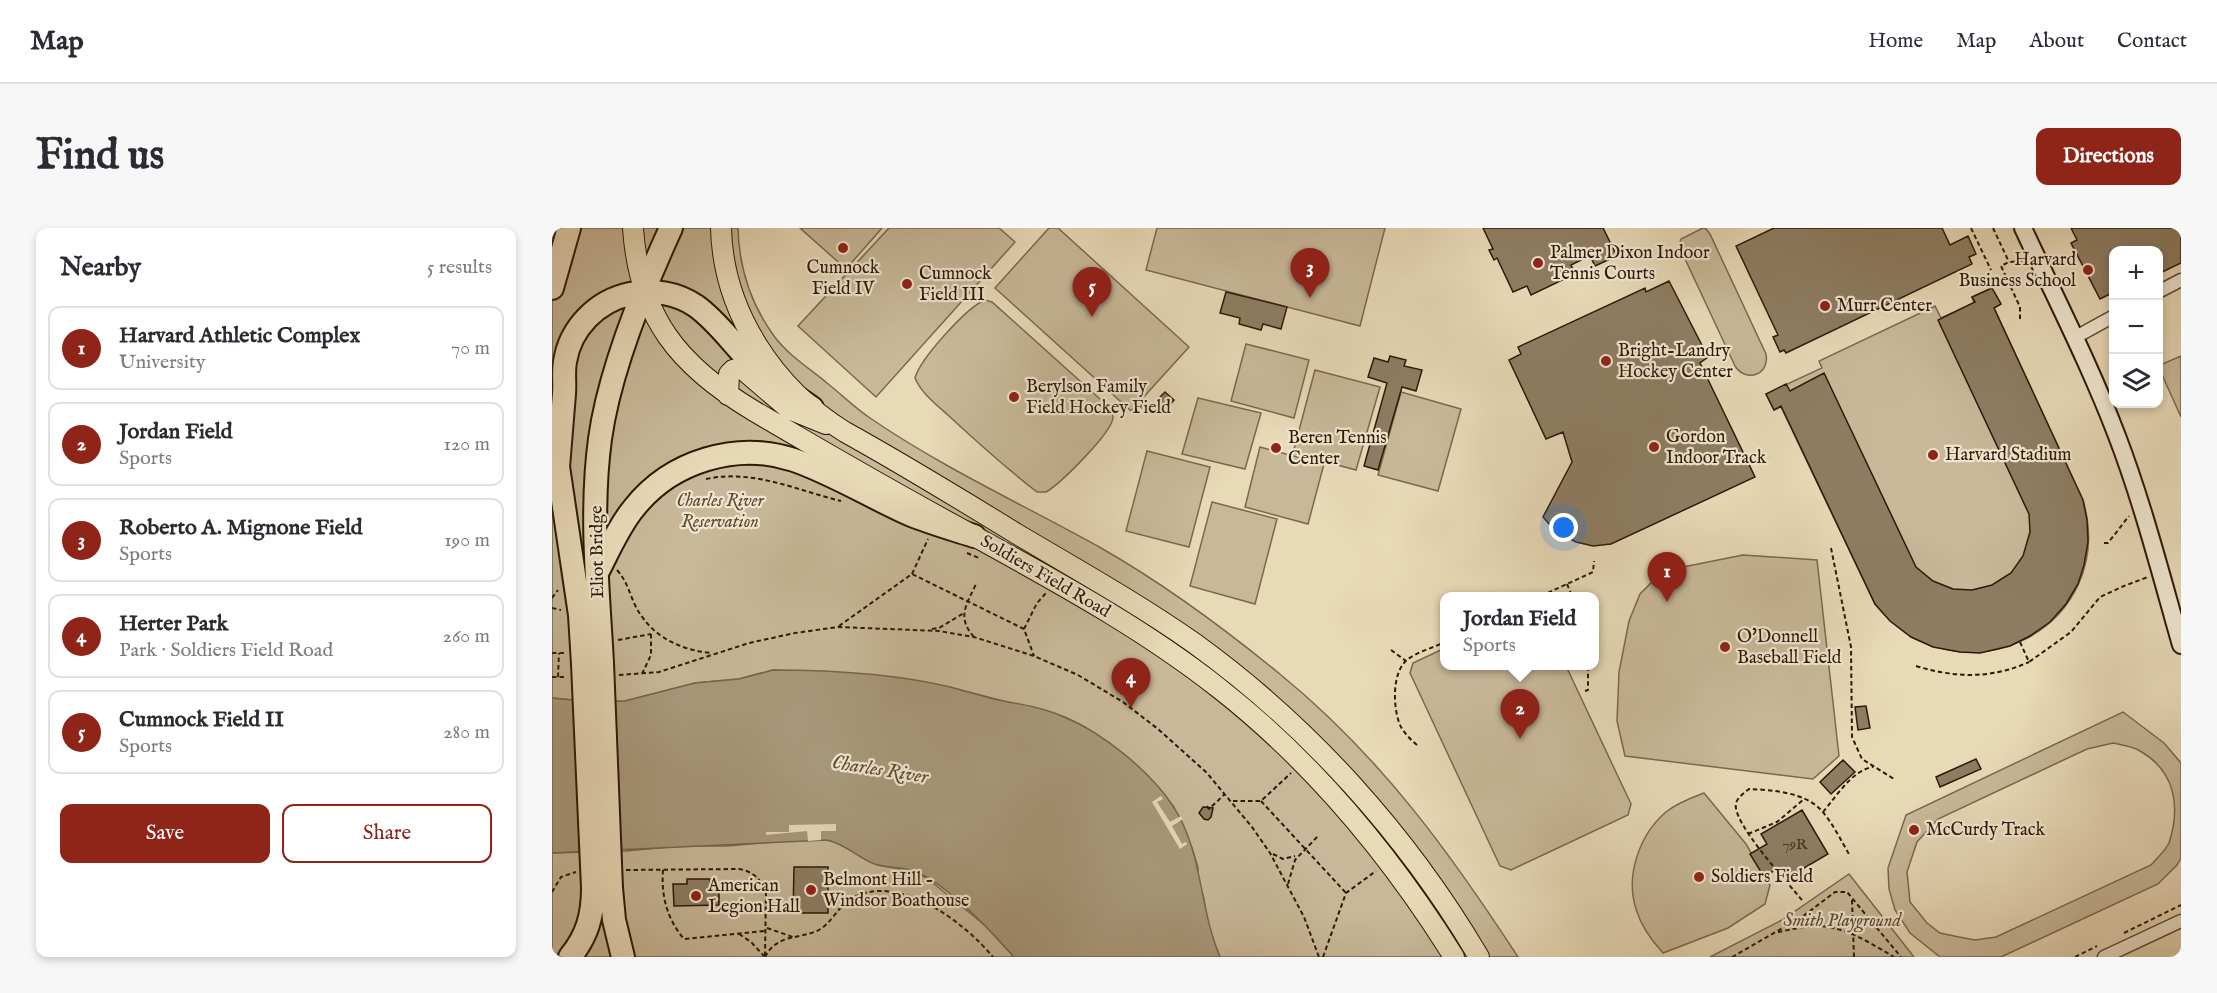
<!DOCTYPE html>
<html lang="en">
<head>
<meta charset="utf-8">
<style>
	:root { --surface:#fff; --page:#f7f7f7; --text:#2b2b33; --muted:#7c7c81; --line:#e1e1e2; --accent:#8f2418 }
	body { margin:0; font-family:"IM FELL English",serif; background:var(--page); color:var(--text) }
	.controls { position:absolute; right:18px; top:18px; display:grid; overflow:hidden; border-radius:12px; box-shadow:0 3px 9px #0003 }
	.controls button { width:54px; height:54px; display:grid; place-items:center; padding:0; border:0; border-bottom:2px solid var(--line); background:var(--surface); color:var(--text); font:30px sans-serif }
	.you { position:absolute; left:1012px; top:300px; width:21px; height:21px; margin:-15px; border:4px solid #fff; border-radius:50%; background:#1a73e8; box-shadow:0 0 0 9px #1a73e833 }
	.badge { display:grid; place-items:center; width:39px; height:39px; border-radius:50%; background:var(--accent); color:#fff; font-size:20px; font-weight:700 }
	.pin { position:absolute; translate:-50% -50px; filter:drop-shadow(0 2px 3px #0008) }
	.pin::after { content:''; position:absolute; top:32px; width:21px; height:18px; background:inherit; clip-path:polygon(0 0,100% 0,50% 100%) }
	.popup { position:absolute; left:888px; top:364px; width:159px; height:78px; box-sizing:border-box; display:grid; place-content:center; border-radius:12px; background:var(--surface); filter:drop-shadow(0 2px 4px #0005); font-size:20px; white-space:nowrap; color:var(--muted) }
	.popup b { font-size:22px; color:var(--text) }
	.popup::after { content:''; position:absolute; left:50%; top:100%; margin-left:-12px; border:12px solid transparent; border-top-color:var(--surface) }
	.list { margin:0; padding:0; list-style:none }
	h2 { display:flex; justify-content:space-between; align-items:center; height:78px; margin:0; padding:0 24px; font-size:26px }
	h2 small { font-size:20px; font-weight:400; color:var(--muted) }
	.list li { display:grid; grid-template-columns:39px 1fr auto; gap:18px; align-items:center; box-sizing:border-box; height:84px; margin:0 12px 12px; padding:0 12px; border:2px solid var(--line); border-radius:12px }
	.list b { display:block; font-size:22px; white-space:nowrap }
	.list p { margin:0; font-size:20px; white-space:nowrap; color:var(--muted) }
	.list em { font-size:20px; font-style:normal; color:var(--muted) }
	.actions { display:flex; gap:12px; padding:18px 24px }
	.actions a { flex:1; padding:14px 0; border:2px solid var(--accent); border-radius:12px; text-align:center; font-size:21px; color:var(--accent) }
	.actions .main { background:var(--accent); color:#fff }
	.icon { flex:none; width:33px; height:33px; fill:none; stroke:currentColor; stroke-width:2; stroke-linecap:round; stroke-linejoin:round }
	.map { position:relative; flex:none; width:1629px; height:729px; overflow:hidden; border-radius:12px }
	header { display:flex; align-items:center; gap:36px; box-sizing:border-box; height:84px; padding:0 30px; background:var(--surface); border-bottom:2px solid var(--line) }
	header strong { font-size:28px }
	nav { display:flex; gap:33px; margin-inline-start:auto; font-size:21px }
	.intro { display:flex; align-items:center; justify-content:space-between; box-sizing:border-box; height:144px; padding:0 36px }
	h1 { margin:0; font-size:42px }
	.button { padding:15px 27px; border-radius:12px; background:var(--accent); color:#fff; font-size:21px; font-weight:700 }
	main { display:flex; gap:36px; padding:0 36px }
	aside { flex:1; background:var(--surface); border-radius:12px; box-shadow:0 3px 9px #0003 }
	.map>svg:first-child { display:block }
</style>
</head>
<body>
<header>
<strong>Map</strong>
<nav><a>Home</a><a>Map</a><a>About</a><a>Contact</a></nav>
</header>
<div class="intro"><h1>Find us</h1><a class="button">Directions</a></div>
<main>
<aside>
<h2>Nearby<small>5 results</small></h2>
<ul class="list">
<li><span class="badge">1</span><div><b>Harvard Athletic Complex</b><p>University</p></div><em>70 m</em></li>
<li><span class="badge">2</span><div><b>Jordan Field</b><p>Sports</p></div><em>120 m</em></li>
<li><span class="badge">3</span><div><b>Roberto A. Mignone Field</b><p>Sports</p></div><em>190 m</em></li>
<li><span class="badge">4</span><div><b>Herter Park</b><p>Park · Soldiers Field Road</p></div><em>260 m</em></li>
<li><span class="badge">5</span><div><b>Cumnock Field II</b><p>Sports</p></div><em>280 m</em></li>
</ul>
<div class="actions"><a class="main">Save</a><a>Share</a></div>
</aside>
<div class="map">
<svg width="1629" height="729" viewBox="0 0 1629 729">
	<rect width="100%" height="100%" fill="#e8d9b7"/>
	<filter id="stains"><feTurbulence type="fractalNoise" baseFrequency=".00333" numOctaves="4"/><feColorMatrix values="0 0 0 0 .2 0 0 0 0 .09 0 0 0 0 .02 0 0 0 .5 -.17"/></filter>
	<radialGradient id="worn" r=".72"><stop offset=".6" stop-color="#630" stop-opacity="0"/><stop offset="1" stop-color="#630" stop-opacity=".3"/></radialGradient>
	<path fill="#c8b899" stroke="#7a6850" stroke-width="1.5" fill-rule="evenodd" d="M0,0H186C187,40 198,75 222,108C236,127 257,140 275,155C290,167 303,180 318,190C391,240 472,277 549,320C612,356 673,401 729,447C828,528 897,623 966,729H668L656,698L652,671L646,651V639L640,620L621,578L589,542L572,527L533,499L513,489L397,459L353,452L221,442L187,451L143,455L73,473L41,474L0,470Z
		M248,0H330L294,41Z
		M337,0H447L463,14L324,169L246,98Z
		M497,0H506L637,119L579,183L443,60Z
		M605,0H833L808,98L594,42Z
		M1151,0L1154,1L1158,6L1214,126C1218,147 1194,155 1183,138L1127,18L1129,11Z
		M1440,60L1449,76L1442,80L1531,272C1568,400 1408,481 1323,376L1229,179L1222,182L1214,166L1270,140L1267,133L1383,78L1389,90L1422,75L1420,69Z
		M433,72L440,74L558,180C560,183 561,185 561,189C561,204 508,256 494,264H485C454,240 425,214 397,188C385,177 369,165 363,150C368,131 415,79 433,72Z
		M694,116L757,132L742,190L679,173Z
		M1629,128V189L1606,138Z
		M763,142L828,159L804,242L741,225Z
		M849,164L909,181L886,263L826,247Z
		M646,170L709,185L693,241L630,226Z
		M708,219L772,236L756,296L693,279Z
		M595,223L658,239L637,319L574,303Z
		M660,274L725,291L703,376L638,358Z
		M1191,327L1265,332L1287,528L1261,551L1073,528L1065,493L1067,444L1077,393L1088,366L1111,343Z
		M893,420V438H1014L1079,576L1076,587L959,642L948,638L858,445L861,435Z
		M1571,484L1612,515L1629,535V630L1625,637L1606,656L1449,729H1388L1358,705L1343,682L1337,661L1336,640L1354,587ZM1561,515C1570,517 1580,518 1588,523C1623,543 1629,578 1617,615C1613,623 1605,630 1599,637L1444,709L1423,712L1407,709L1388,705L1375,695L1358,674L1355,644L1365,614L1386,591L1535,521Z
		M1152,565L1194,616L1218,657L1213,676L1176,700L1111,725C1099,712 1089,698 1084,681C1073,647 1088,606 1114,584C1125,575 1139,570 1152,565Z
		M244,612H275L286,615L326,637L364,644L376,651L435,699L462,729H0V625L73,623L130,618H175Z
		M1297,646L1362,729H1158L1230,692Z"/>
	<path fill="#a8987b" stroke="#77654d" stroke-width="1.5" d="M221,442C279,442 340,445 398,459C412,463 427,467 442,471C465,476 491,479 512,489C551,505 598,543 621,578C651,624 647,680 668,729H462C439,703 397,659 365,644C351,638 334,641 320,635C304,628 293,616 275,612L0,625V470L41,474L73,473L143,455L187,451Z"/>
	<path fill="#e8d9b7" d="M609,568L611,571L605,574L618,594L629,588L631,591L620,598L630,616L634,614L635,616L628,621L600,574Z
		M284,596V603H269V612L256,613L255,603L214,607V604H237V597Z"/>
	<path fill="#8e7d63" stroke="#2d1907" stroke-width="1.5" d="M931,0H1051L1065,28L1043,38L1038,28L1029,32L1019,37L1023,46L979,67L975,58L961,64L945,30L942,32L937,22L941,21Z
		M1222,0H1390L1398,17L1416,8L1424,26L1417,29L1420,36L1234,125L1232,122L1228,124L1221,109L1226,107L1184,18Z
		M1519,0H1629V35L1606,46V22H1562V64L1548,71L1519,15L1525,12Z
		M1117,53L1156,129L1148,135L1203,249L1059,316L1041,318L1024,314L1003,303L991,289L1020,234L1011,204L994,211L957,132L969,126L966,119L1093,60L1094,64Z
		M1440,60L1449,76L1442,80L1531,272L1535,292L1536,314L1532,337L1526,356L1514,376L1498,394L1478,408L1458,418L1428,425L1408,424L1381,419L1359,409L1338,393L1323,376L1229,178L1222,182L1214,166L1234,156L1238,163L1272,145L1364,339L1381,353L1401,361L1420,362L1440,357L1459,345L1471,328L1478,304L1477,286L1386,92L1423,74L1420,69Z
		M674,64L735,79L729,101L711,96L709,102L687,96L688,90L668,85Z
		M838,128L854,132L852,138L870,142L864,163L850,159L826,242L812,238L835,155L816,149L822,130L836,134Z
		M613,164L622,172L614,181L605,172Z
		M1314,478L1318,500L1306,502L1303,479Z
		M1424,531L1429,541L1388,559L1384,549Z
		M1291,532L1303,544L1279,566L1268,554Z
		M651,579L661,580L659,589L656,592L652,591L647,585Z
		M1250,582L1276,626L1235,650L1228,639L1212,649L1198,626L1215,616L1209,606Z
		M242,639H276V685H241Z
		M135,651H158V658H167V677L122,678L121,656H135Z"/>
	<g fill="none" stroke-linecap="round" stroke-linejoin="round">
		<defs>
			<path id="street" d="M1606,64L1629,52
				M1522,110L1562,88
				M1552,729L1629,693"/>
			<path id="secondary" d="M1471,0C1503,69 1538,137 1565,208C1591,276 1609,347 1629,417"/>
			<path id="primary" d="M81,0C87,90 127,138 202,183C275,226 348,268 422,308C507,355 592,401 668,461C762,535 839,628 902,729
				M169,0C171,84 222,160 293,204C351,236 408,271 465,306C524,341 585,375 642,415C757,498 855,607 927,729
				M176,167L177,146L181,142L189,140L237,181L274,196"/>
			<path id="highway" d="M0,60L17,0
				M4,225L28,387L31,436
				M6,239C8,214 10,190 12,166C13,155 11,144 13,134C18,100 45,73 78,66C101,61 125,65 144,78C165,93 180,115 198,133C217,152 239,165 260,180
				M46,343C57,322 67,298 82,280C119,233 185,213 242,232C282,246 319,269 357,286C378,295 401,301 422,308
				M50,435C46,361 38,285 48,211C57,145 91,61 119,0
				M59,660L62,692L71,729
				M18,729C35,708 41,688 41,660"/>
		</defs>
		<use href="#street" stroke="#5c4933" stroke-width="15"/>
		<use href="#secondary" stroke="#2d1907" stroke-width="20"/>
		<use href="#primary" stroke="#2d1907" stroke-width="22"/>
		<use href="#highway" stroke="#2d1907" stroke-width="26"/>
		<path stroke="#2d1907" stroke-width="2" stroke-dasharray="4.5 3" stroke-linecap="butt" d="M1419,0L1439,42
			M1441,0L1457,34
			M1468,91V79L1449,38L1457,34L1471,33
			M154,251C201,241 244,262 289,273
			M1552,315H1556L1577,288
			M1279,320L1299,419L1300,509L1310,531L1342,551
			M415,325L427,330
			M65,342C74,352 77,363 82,375C97,407 126,422 160,425
			M360,346L376,311
			M1015,356L1020,368
			M989,368L1041,344L1042,333
			M0,370L6,362
			M0,380L9,382
			M287,398L360,346L472,401L482,428
			M380,401L387,400L412,385
			M472,401L485,375L494,365
			M422,409C404,389 415,376 424,356
			M66,412L99,406
			M1468,414L1477,434L1519,404L1548,369L1572,358L1596,349
			M839,422L854,433
			M0,425H14
			M1364,438C1403,450 1440,451 1477,434
			M90,446L99,427V403
			M67,447L107,444L197,415L243,405L286,399L387,403L422,409L482,428L526,447L571,474L606,501L655,545L700,599L718,625L752,689L767,729
			M0,449H14
			M6,449L7,425
			M1033,463L1036,462V438
			M865,517C859,512 853,506 849,499C841,483 839,445 855,432C864,424 881,420 893,414
			M681,573H709L739,545
			M709,573L794,665
			M655,578L657,581L673,566
			M1271,584C1284,569 1300,542 1321,539
			M1196,606L1225,594L1251,572
			M721,626L731,631L743,628
			M74,642L187,641C200,643 209,651 214,663L213,729
			M111,642C109,668 115,691 132,711L213,703
			M736,656L743,632L767,607
			M0,664L9,649L24,644
			M1250,672C1237,656 1179,594 1184,575C1186,569 1192,565 1197,561C1219,562 1251,564 1268,581C1279,592 1290,614 1298,628
			M1300,672L1302,729
			M215,700L241,709
			M1226,704C1238,702 1251,698 1264,698C1293,698 1318,715 1342,729
			M1572,705L1629,677
			M187,706L199,714L212,728
			M213,729C224,707 245,711 265,703C280,696 286,677 302,669C349,646 412,694 441,729
			M771,729L794,665L824,643
			M1180,729L1250,689L1283,664H1295L1349,729
			M1523,729L1545,718"/>
		<use href="#street" stroke="#f0e6d0" stroke-width="12"/>
		<use href="#secondary" stroke="#f0e6d0" stroke-width="16"/>
		<use href="#primary" stroke="#e8d9b7" stroke-width="20"/>
		<use href="#highway" stroke="#e8d9b7" stroke-width="22"/>
		<defs>
			<path id="highway-bridge" d="M50,435L59,660
				M31,436L41,660"/>
		</defs>
		<use href="#highway-bridge" stroke="#2d1907" stroke-width="26" stroke-linecap="butt"/>
		<use href="#highway-bridge" stroke="#e8d9b7" stroke-width="22"/>
	</g>
	<g fill="#8f2418" stroke="#f0e6d0" stroke-width="2">
		<circle cx="291" cy="20" r="6"/>
		<circle cx="986" cy="35" r="6"/>
		<circle cx="1536" cy="42" r="6"/>
		<circle cx="355" cy="56" r="6"/>
		<circle cx="1273" cy="78" r="6"/>
		<circle cx="1054" cy="133" r="6"/>
		<circle cx="462" cy="169" r="6"/>
		<circle cx="1102" cy="219" r="6"/>
		<circle cx="724" cy="220" r="6"/>
		<circle cx="1381" cy="227" r="6"/>
		<circle cx="1173" cy="419" r="6"/>
		<circle cx="1362" cy="602" r="6"/>
		<circle cx="1147" cy="649" r="6"/>
		<circle cx="259" cy="662" r="6"/>
		<circle cx="144" cy="668" r="6"/>
	</g>
	<g text-anchor="middle" dominant-baseline="central" stroke-width="4.5" stroke-linejoin="round" paint-order="stroke">
		<g font-size="15" fill="#45321e">
			<text x="1243" y="616">79R</text>
		</g>
		<g font-size="18" fill="#2d1907" stroke="#f0e6d0" text-anchor="start">
			<text x="998" y="25">Palmer Dixon Indoor<tspan x="998" dy="21">Tennis Courts</tspan></text>
			<text x="1524" y="32" text-anchor="end">Harvard<tspan x="1524" dy="21">Business School</tspan></text>
			<text x="291" y="40" text-anchor="middle">Cumnock<tspan x="291" dy="21">Field IV</tspan></text>
			<text x="367" y="46">Cumnock<tspan x="367" dy="21">Field III</tspan></text>
			<text x="1285" y="78">Murr Center</text>
			<text x="1066" y="123">Bright-Landry<tspan x="1066" dy="21">Hockey Center</tspan></text>
			<text x="474" y="159">Berylson Family<tspan x="474" dy="21">Field Hockey Field</tspan></text>
			<text x="1114" y="209">Gordon<tspan x="1114" dy="21">Indoor Track</tspan></text>
			<text x="736" y="210">Beren Tennis<tspan x="736" dy="21">Center</tspan></text>
			<text x="1393" y="227">Harvard Stadium</text>
			<text x="1185" y="409">O'Donnell<tspan x="1185" dy="21">Baseball Field</tspan></text>
			<text x="1374" y="602">McCurdy Track</text>
			<text x="1159" y="649">Soldiers Field</text>
			<text x="271" y="652">Belmont Hill -<tspan x="271" dy="21">Windsor Boathouse</tspan></text>
			<text x="156" y="658">American<tspan x="156" dy="21">Legion Hall</tspan></text>
		</g>
		<g font-size="18" font-style="italic" fill="#5c4933" stroke="#f0e6d0">
			<text x="168" y="273">Charles River<tspan x="168" dy="21">Reservation</tspan></text>
			<text x="1290" y="693">Smith Playground</text>
		</g>
		<g font-size="18" fill="#2d1907" stroke="#f0e6d0">
			<text transform="translate(46 324) rotate(-91)">Eliot Bridge</text>
			<text transform="translate(493 349) rotate(30)">Soldiers Field Road</text>
		</g>
		<g font-size="20" font-style="italic" fill="#5e4c35" stroke="#f0e6d0">
			<text transform="translate(328 542) rotate(9)">Charles River</text>
		</g>
	</g>
	<rect width="100%" height="100%" filter="url(#stains)"/>
	<rect width="100%" height="100%" fill="url(#worn)"/>
</svg>
<div class="controls">
<button>+</button>
<button>−</button>
<button><svg class="icon" aria-label="layers" viewBox="0 0 24 24"><path d="M12 4l9 5-9 5-9-5zM3 14l9 5 9-5"/></svg></button>
</div>
<div class="you"></div>
<div class="pin badge" style="left:1115px;top:374px">1</div>
<div class="pin badge" style="left:968px;top:511px">2</div>
<div class="popup"><b>Jordan Field</b>Sports</div>
<div class="pin badge" style="left:758px;top:70px">3</div>
<div class="pin badge" style="left:579px;top:480px">4</div>
<div class="pin badge" style="left:540px;top:89px">5</div>
</div>
</main>
</body>
</html>
